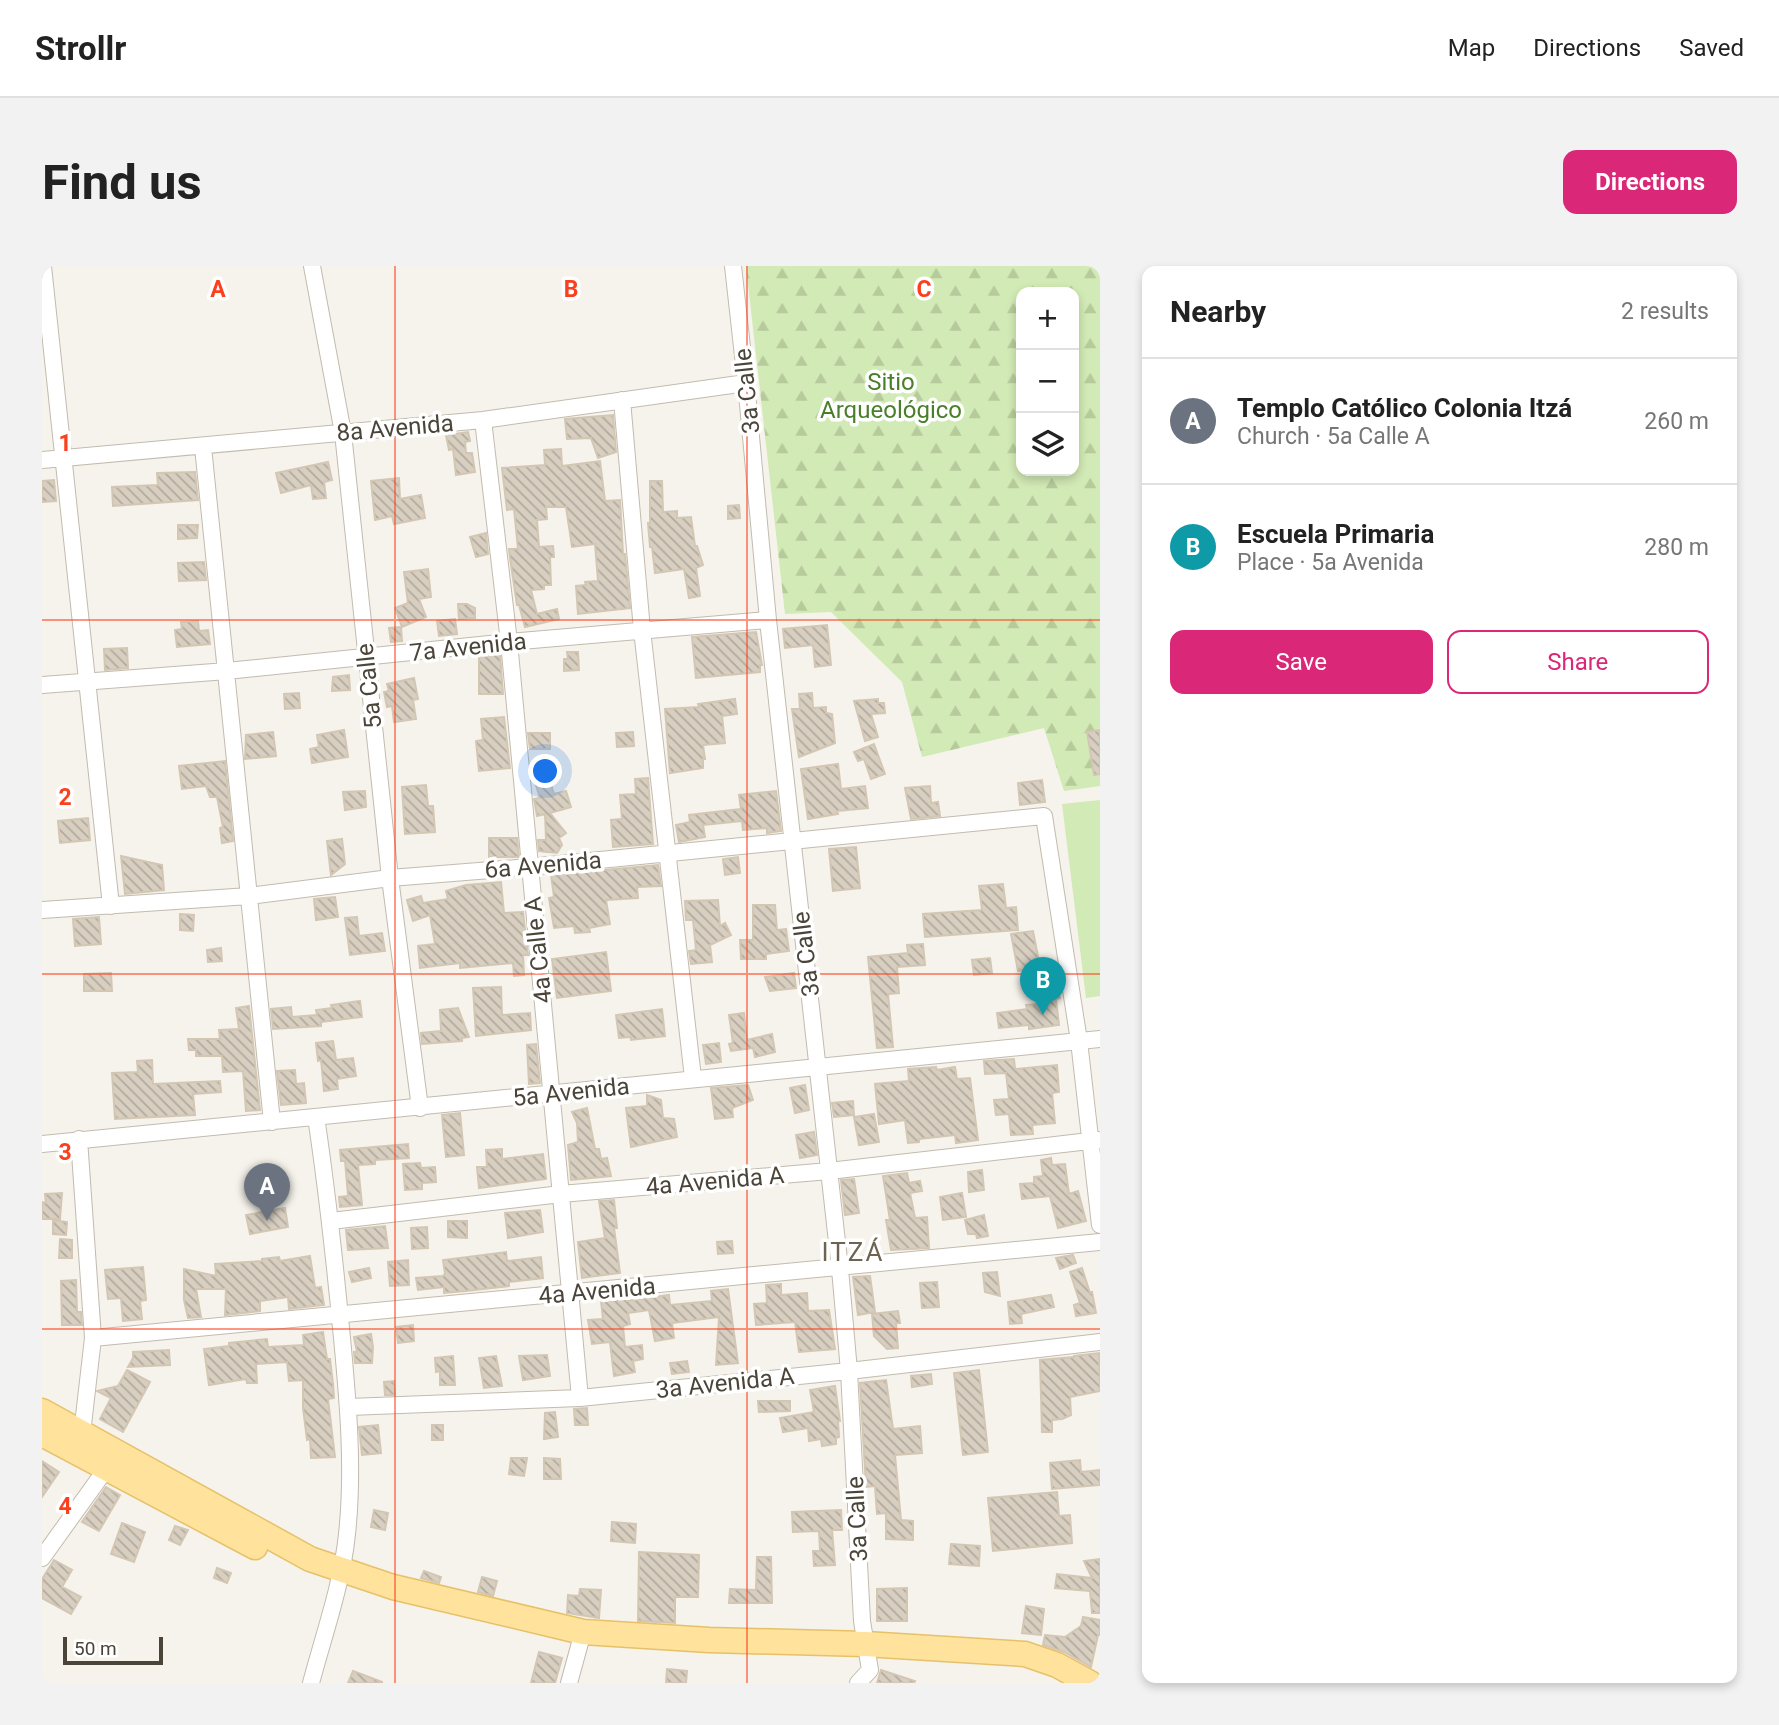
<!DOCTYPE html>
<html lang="en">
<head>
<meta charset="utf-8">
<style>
	:root { --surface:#fff; --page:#f2f2f2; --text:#222; --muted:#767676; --line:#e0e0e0; --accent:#db2777 }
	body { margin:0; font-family:Roboto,sans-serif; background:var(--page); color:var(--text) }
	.controls { position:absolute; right:21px; top:21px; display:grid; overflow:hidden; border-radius:14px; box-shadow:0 4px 10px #0003 }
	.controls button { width:63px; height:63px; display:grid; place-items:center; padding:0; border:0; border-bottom:2px solid var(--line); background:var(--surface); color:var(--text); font:35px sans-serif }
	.scale { position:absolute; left:21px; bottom:18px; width:100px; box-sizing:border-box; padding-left:7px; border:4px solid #4b4439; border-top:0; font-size:19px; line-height:24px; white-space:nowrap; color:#4b4439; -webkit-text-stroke:5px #fff; paint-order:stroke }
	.you { position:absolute; left:504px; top:506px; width:24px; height:24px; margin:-18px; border:5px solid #fff; border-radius:50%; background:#1a73e8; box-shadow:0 0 0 10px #1a73e833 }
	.badge { display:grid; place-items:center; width:46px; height:46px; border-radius:50%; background:var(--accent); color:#fff; font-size:23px; font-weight:700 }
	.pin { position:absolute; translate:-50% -58px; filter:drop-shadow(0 2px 4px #0008) }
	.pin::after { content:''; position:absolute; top:37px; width:24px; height:21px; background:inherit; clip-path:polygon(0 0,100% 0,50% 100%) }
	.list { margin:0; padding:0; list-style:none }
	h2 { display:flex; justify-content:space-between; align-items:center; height:91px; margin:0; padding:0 28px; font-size:30px }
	h2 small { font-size:23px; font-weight:400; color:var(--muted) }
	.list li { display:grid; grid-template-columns:46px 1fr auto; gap:21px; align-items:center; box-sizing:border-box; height:126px; padding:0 28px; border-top:2px solid var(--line) }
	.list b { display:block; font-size:26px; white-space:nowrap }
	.list p { margin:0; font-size:23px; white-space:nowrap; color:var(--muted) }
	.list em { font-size:23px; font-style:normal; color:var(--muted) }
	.actions { display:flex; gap:14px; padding:21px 28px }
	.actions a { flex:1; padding:16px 0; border:2px solid var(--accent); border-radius:14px; text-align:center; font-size:24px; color:var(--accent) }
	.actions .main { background:var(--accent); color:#fff }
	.icon { flex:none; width:38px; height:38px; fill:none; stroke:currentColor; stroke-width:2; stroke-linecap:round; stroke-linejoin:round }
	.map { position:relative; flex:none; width:1058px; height:1417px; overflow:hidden; border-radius:14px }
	header { display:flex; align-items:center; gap:42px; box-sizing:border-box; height:98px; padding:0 35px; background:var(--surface); border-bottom:2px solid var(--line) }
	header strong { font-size:33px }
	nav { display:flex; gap:38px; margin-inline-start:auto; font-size:24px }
	.intro { display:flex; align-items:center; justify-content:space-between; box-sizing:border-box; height:168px; padding:0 42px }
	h1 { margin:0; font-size:49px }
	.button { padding:18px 32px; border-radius:14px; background:var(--accent); color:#fff; font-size:24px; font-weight:700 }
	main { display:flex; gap:42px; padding:0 42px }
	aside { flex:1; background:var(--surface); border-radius:14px; box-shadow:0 4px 10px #0003 }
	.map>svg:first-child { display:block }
</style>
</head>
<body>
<header>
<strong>Strollr</strong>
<nav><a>Map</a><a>Directions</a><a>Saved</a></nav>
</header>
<div class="intro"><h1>Find us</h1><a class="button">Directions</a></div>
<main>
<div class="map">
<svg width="1058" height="1417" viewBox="0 0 1058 1417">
	<defs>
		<pattern id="forest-firs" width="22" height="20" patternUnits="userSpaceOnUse" patternTransform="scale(1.75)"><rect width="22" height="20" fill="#d2eab5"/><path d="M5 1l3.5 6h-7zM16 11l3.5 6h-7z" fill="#b6ca9c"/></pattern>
		<pattern id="building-back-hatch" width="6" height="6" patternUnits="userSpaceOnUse" patternTransform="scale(1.75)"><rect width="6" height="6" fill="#d8cfc1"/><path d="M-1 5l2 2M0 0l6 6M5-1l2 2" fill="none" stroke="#b1aa9e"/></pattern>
	</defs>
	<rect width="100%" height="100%" fill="#f6f3ec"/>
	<path fill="url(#forest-firs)" fill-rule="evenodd" d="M704,0H1058V520L1022,525L1002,462L880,491L860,416L789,346L743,348ZM979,26H1032V205H979Z"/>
	<path fill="#d2eab5" d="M1058,534V730L1044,732L1020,538Z"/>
	<path fill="url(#building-back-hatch)" stroke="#d3c7b4" stroke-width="2" d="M571,149L574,186L556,192L549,172L525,173L523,153Z
		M426,166L428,175L423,176L424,187H430L433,206L414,209L411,183L407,184L404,169Z
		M519,183L520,200L558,195L563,235L578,234L581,288H583L588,342L536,348L534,320L544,319L543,316L556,315L553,278L530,281L524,241H504L505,253L495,254L497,281L511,280L512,291H508L509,319H502V323L489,324L495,348L515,343L517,353L483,361L477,339H475L468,292L467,283H476L472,243L465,244L460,202L503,199L502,184Z
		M286,196L290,214L282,216L284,232L271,233L269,219L239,227L234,207Z
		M153,206L156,234L71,240L70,221L116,219L115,207Z
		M357,212L358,233L379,229L383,252L352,258L350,250L333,254L329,215Z
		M12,214L14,235L0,236V215Z
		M608,215H620L621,246L635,245V252L649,251L653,280H655L661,299L654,302L658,330L647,332L642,303L613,307L610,281H608L606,257H608Z
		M697,239L698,252L686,253V240Z
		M136,259H156L155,272L136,273Z
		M444,267L446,288L434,291L428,271Z
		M162,296L164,314L137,315L136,297Z
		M386,303L389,331L377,333L384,351L360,361L353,342L366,337L362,306Z
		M416,338H425L433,342V352L417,353Z
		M413,353L415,368L397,370L395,355Z
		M156,355L157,365L166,364L168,378L135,381L133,364L140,363L139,356Z
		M785,359L789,399L773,401L771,379L743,382L741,363Z
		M359,361L360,375L349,376L347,362Z
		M714,366L720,399H718V406L654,412L650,371Z
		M85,382L86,402L63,404L62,383Z
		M525,386H536L537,404L522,405V393H526Z
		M451,388H458L461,428H437V390Z
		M307,409L308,424L290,425L291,411Z
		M372,412L376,433L371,434L374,453L352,456L350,440L345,441L342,426L347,425L345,418Z
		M257,427L258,442L243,443L242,428Z
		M770,427L771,442L784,441V447L790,448L793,477L757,491L750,443H758L757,428Z
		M693,433L695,448L680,450L683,477L661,479L663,493H661V502L628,507L623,443L657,441L656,438Z
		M836,433V437H842L843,447L829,448L836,471L823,475L812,435Z
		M462,451L468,502L437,505L434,475L441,474L439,453Z
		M302,464L306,491L270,497L268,483L277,481L275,469Z
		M1058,464V508L1052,509L1045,466Z
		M231,466L234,490L203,493L204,469Z
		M591,466L592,480L575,481L574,467Z
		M486,467H508V483H488Z
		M832,478L843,508L829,513L822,493L816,495L812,486Z
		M183,495L191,575L180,577L178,562L181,561L175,531H168L164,520L140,523L137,500Z
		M796,498L799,523L823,520L826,542L795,545L796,548L766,553L759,503Z
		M505,505L512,528L524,525L529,541L508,547L524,567L517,572L520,579L515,587L497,585L496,574H504L503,548L495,550L492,533L498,532L491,510Z
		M606,512L611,578L571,581L569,554L580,553L578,529L594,528L593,513Z
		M1000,514L1003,536L978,539L976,517Z
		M384,519L386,540H391L393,566L363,568L360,521Z
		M888,520L889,537L896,536L898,550L869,553L863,522Z
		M323,525L324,541L303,544L301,526Z
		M734,525L739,565L725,567V562L701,564L700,555L661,559L663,571L637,576L634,559L648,556L647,549L699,543L697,529Z
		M46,552L48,574L18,577L16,555Z
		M447,572H475L477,591H447Z
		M300,573L303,598L289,609L285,575Z
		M814,581L818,622L791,625L787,583Z
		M79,590L120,599L122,624L83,628Z
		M696,591L698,607L683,609L681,593Z
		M616,599L619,620L595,621L596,632L564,634L568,658L547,662L548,666L533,667L532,660L512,662L507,632L512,631L509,609Z
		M459,616L462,647L481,646L486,689H481L482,709L472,710L471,697L418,702V697L378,702L376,680L393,678L388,649L371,655L365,634L379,630L381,637L406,633L404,625L424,619Z
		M961,618L964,642L974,641L976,664L883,671L881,648L940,644L937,620Z
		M293,631L296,651L274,654L272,633Z
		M676,634L678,660L683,657L689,669L668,679L670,696L649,698L647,685L654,684L651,654H644L643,635Z
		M711,639H733L735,664L744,663L747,685L724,688V693H699L698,674H711Z
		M138,648L152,649L151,665L138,664Z
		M57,651L59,678L33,680L31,653Z
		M315,651L317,670L340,667L343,685L308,689L303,652Z
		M991,665L998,701L976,705L969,668Z
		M881,678L883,699L855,701L857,727L846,728L851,781L835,782L826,691L866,687L865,679Z
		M179,682L180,695L166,696L165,684Z
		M564,686L569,725L515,732L510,693Z
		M948,692L950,707L932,709L930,694Z
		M1012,702L1018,732L1014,733L1017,759L987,763V759L957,762L955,747L985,743L984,739L998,738L991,707Z
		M69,707L70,725H42V708Z
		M752,707L754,722L728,725L723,711Z
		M459,721L460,749L488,747L489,764L434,770L431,722Z
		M318,735L320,751L279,756V760L231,763L229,743L249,741L250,751L275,749L274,744L290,742L289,739Z
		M207,740L218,844L204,845L201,805L181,806L180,790H154V784H147L146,773H178L177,764L197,763L194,742Z
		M416,742L427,771L420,772V775L380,778L379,767L399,765L398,744Z
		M620,743L623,770L589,774V771L577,772L574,749Z
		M702,747L705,774L730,768L733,786L713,791L711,782L689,785L687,778L691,777L687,749Z
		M291,775L294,794L311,792L314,810L295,813L296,823L282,825L279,794L276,795L274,777Z
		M677,777L679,796L664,798L661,779Z
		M494,778L498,817L487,818L485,779Z
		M972,793L973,803L1015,799L1017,826L1010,827L1013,857L990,859L991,868L969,869L967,848L954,849L952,834L967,833L964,807L943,808L942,795Z
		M110,794L111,818L178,815L179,826L151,828L153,849L73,853L70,807L96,806L95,795Z
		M894,801L895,804L913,801L915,813L928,812L936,874L914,877L913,869L877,873V876L866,877L863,854L837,858L833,818L867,815L866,803Z
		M253,804L254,818L262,817L264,837L239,839L235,805Z
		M706,819L711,834L690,842L691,851L673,853L669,822Z
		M763,819L767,844L753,847L748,822Z
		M605,829L619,834L621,852L632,853L635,871L589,881L584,842L605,840Z
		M811,835L812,849L792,851L790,837Z
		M545,842L553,883H557L559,893L565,892L569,910L529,914L526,879L536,876L535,857L530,846Z
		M418,847L422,889L404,891L400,849Z
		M832,848L837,876L817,879L812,851Z
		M772,866L775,889L758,892L754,869Z
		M366,878L367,892L333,894V898L316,899L320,939L298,941L297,931L306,930L303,895H299L298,884Z
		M460,883V893L501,888L504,913L437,922L435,901H445L444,884Z
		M1009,892L1010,899L1023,898L1027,928L1036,925L1044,955L1016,962L1008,930L980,933L978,918L992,917V911L1001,910L999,894Z
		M378,897L379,902L393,901L394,916L380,917V923L363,924L361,898Z
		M940,904L942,924L927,926L926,906Z
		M865,907L867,917L878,915L880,925L868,927L873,952L885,951L887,982L849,984L844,954H848L841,910Z
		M812,913L817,947L803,949L799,914Z
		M20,927L18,953H0V936L4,937L3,928Z
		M920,927L924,951L901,954L898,931Z
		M572,934L575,962H572L578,1007L540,1012L536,976L563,972L557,935Z
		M243,942L246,961L208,968L204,949Z
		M498,944L501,966L466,972L463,947Z
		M942,949L946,970L935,972L934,968H926L923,954Z
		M11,954L25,956L24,969L11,968Z
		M406,955H425V972L406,971Z
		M343,960L346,982L306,984L304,964Z
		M385,961L386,982L370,983L369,962Z
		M18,973L30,974V992H17Z
		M690,975L691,987L676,988L675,976Z
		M464,986L465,995L499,991L501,1012L467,1016V1020L424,1025L402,1027V1021L376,1024L374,1012L401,1010L403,1008L401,994Z
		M1031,989L1034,997L1018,1003L1014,992Z
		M268,990L273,1022L279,1021L282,1039L247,1043L246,1031L218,1035V1045L183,1049L184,1023H154L159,1051L146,1052L142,1034V1003L174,1010L173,998L220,995V993L237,991L238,995Z
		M366,994L367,1019L348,1020L346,996Z
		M101,1001L104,1034L98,1035L100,1053L81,1055L79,1032L66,1033L63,1004Z
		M327,1002L329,1012L310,1016L307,1006Z
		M1040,1002L1048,1027L1050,1026L1054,1047L1034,1050L1032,1039L1038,1037L1028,1006Z
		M955,1006L958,1030L943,1026L941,1007Z
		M828,1010L833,1046L816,1049L811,1011Z
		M34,1014L35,1046H39L40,1059H20L19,1015Z
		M895,1016L897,1041L880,1042L878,1017Z
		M739,1018V1029L765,1027L766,1045L787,1044L793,1083L757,1086L753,1056L714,1059L712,1038L725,1037L724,1019Z
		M686,1023L696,1097L674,1099L677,1051L630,1057L632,1072L613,1075L607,1044L586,1047L588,1058L581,1060L583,1081L600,1079L601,1093L591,1095L593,1106L572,1110L568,1076L550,1078L546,1054L561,1053L559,1035L584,1033L585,1035L627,1029L628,1039L670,1035L669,1025Z
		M1009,1029L1012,1041L979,1048L980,1057L968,1058L966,1036Z
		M856,1045L858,1057H854L856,1082L845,1083L832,1070L830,1048Z
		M371,1059L372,1075L356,1077L354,1061Z
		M281,1066L285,1093H288L291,1118L292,1132L286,1133L293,1191L269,1192L268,1173L265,1174L261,1142V1114L247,1115L245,1096L214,1098L215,1117H205L204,1113L167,1119L162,1083L187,1080V1077L225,1073L226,1081L262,1079L261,1069Z
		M329,1068L331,1081L330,1097H313L312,1086H315L312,1071Z
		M127,1084L128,1099L86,1101L91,1092V1086Z
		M1057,1087L1058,1125L1028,1131L1029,1149L1020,1153L1010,1154V1166H1000L998,1094L1032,1091V1090Z
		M505,1089L508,1110L481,1114L477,1090Z
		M411,1090L413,1119H398V1105L394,1106L393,1092Z
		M454,1090L460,1120L442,1122L437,1092Z
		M645,1095L647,1106L630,1108L628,1097Z
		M85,1104L108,1116L81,1166L58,1153L69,1132L55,1125L76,1120Z
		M937,1104L946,1186L921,1189L912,1107Z
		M889,1108L890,1118L870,1121L869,1110Z
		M844,1114L851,1163L878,1160L880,1187L853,1189L859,1254L871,1255V1274L844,1273V1247L835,1248L833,1220L824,1221L818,1117Z
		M352,1115L353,1129H343L342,1116Z
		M793,1120L798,1155H796L797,1171L794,1172V1178L780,1180L779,1173L767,1175L766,1162L741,1166L738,1152L772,1146L768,1124Z
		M716,1135H748V1145L717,1146Z
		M545,1142L546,1159H533L532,1143Z
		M513,1146L516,1171L502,1173L503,1147Z
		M336,1159L339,1187L320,1189L317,1161Z
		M390,1159H401V1174H390Z
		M469,1192H485L482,1210L467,1208Z
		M502,1192L518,1193L519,1213H502Z
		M1038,1194L1039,1206L1058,1204V1219L1010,1223L1008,1197Z
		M0,1195L17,1206L0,1231Z
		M64,1221L78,1229L57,1265L40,1256Z
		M1015,1226L1017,1250L1028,1249L1030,1277L951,1285L946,1232Z
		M332,1244L346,1247L343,1264L329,1261Z
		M799,1244L800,1264H790L793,1299L772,1300L771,1285H778L777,1265L751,1266L750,1246Z
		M570,1256L594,1258L593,1277L569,1275Z
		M80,1257L103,1266L92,1296L69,1288Z
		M133,1260L146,1264L138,1279L127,1274Z
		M909,1278L938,1280L937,1300L907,1298Z
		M597,1286L657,1289L656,1331H633V1357L596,1355Z
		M715,1291H729L730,1337H687L688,1323L714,1324Z
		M1058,1293V1347H1050L1048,1325L1013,1322L1015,1308L1050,1312L1042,1295Z
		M12,1294L30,1304L20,1321L39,1331L29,1348L0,1332V1313Z
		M175,1302L189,1307L185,1317L172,1312Z
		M382,1305L399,1311L397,1317L379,1312Z
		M440,1311L455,1315L451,1330L436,1326Z
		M865,1322V1355H835V1323Z
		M538,1323L559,1324L557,1352L525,1347L526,1329L537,1330Z
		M984,1340L1002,1343L999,1369L980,1367Z
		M1041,1351L1058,1354V1369H1056L1049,1401L1022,1386L1001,1379L1003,1369L1023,1371L1039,1360Z
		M497,1386L520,1392L513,1417H489Z
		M625,1403L645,1405L644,1417H624Z
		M839,1404L873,1415L872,1417H835Z
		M311,1405L340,1416V1417H306Z"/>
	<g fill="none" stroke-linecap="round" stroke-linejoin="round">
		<defs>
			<path id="street" d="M1,0L69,640
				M270,0L301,167L348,612L378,842
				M691,0L704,117L726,354L798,1003L807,1105L820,1355L828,1404L816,1417
				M580,134L600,364L651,812
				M441,154L467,376L538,1132
				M161,181L230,856
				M0,194L441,154L704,117
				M0,419L185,405L467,376L726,354
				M0,644L207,630L348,612L487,601L1002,550L1037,775L1058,959
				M37,873L51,1072L39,1176
				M0,878L1058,773
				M289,955L519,928L787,905L1056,874
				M51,1072C387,1039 723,1011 1058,976
				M307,1141L538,1132L807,1105L1058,1076
				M0,1292L64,1203
				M269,1417C282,1368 300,1318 305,1268C312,1203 306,1136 300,1072C293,998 285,924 274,851
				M527,1417L541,1366"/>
			<path id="primary" d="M0,1145L268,1293L351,1321L541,1366L667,1374L823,1378L983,1388L1015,1399L1048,1417
				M0,1168L213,1281"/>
		</defs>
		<use href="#street" stroke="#c2bbae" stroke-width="18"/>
		<use href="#primary" stroke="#e6c16a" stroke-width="27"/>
		<use href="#street" stroke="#fff" stroke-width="16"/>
		<use href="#primary" stroke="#ffe39c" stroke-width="24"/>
	</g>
	<path fill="none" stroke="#fc3f1d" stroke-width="2" stroke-opacity="0.55" d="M353,0V1417M705,0V1417M0,354H1058M0,708H1058M0,1063H1058"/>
	<g text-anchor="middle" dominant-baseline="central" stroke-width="7" stroke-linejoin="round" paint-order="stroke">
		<g font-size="24" fill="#4a7f2a" stroke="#fff">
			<text x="849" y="116">Sitio<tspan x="849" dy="28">Arqueológico</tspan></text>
		</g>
		<g font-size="24" fill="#4b4439" stroke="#fff">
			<text transform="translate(705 125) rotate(-96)">3a Calle</text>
			<text transform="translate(353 162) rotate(-5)">8a Avenida</text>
			<text transform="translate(426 381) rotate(-6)">7a Avenida</text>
			<text transform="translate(327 420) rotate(-96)">5a Calle</text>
			<text transform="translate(501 599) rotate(-5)">6a Avenida</text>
			<text transform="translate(496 684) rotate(-96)">4a Calle A</text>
			<text transform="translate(764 688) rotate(-97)">3a Calle</text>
			<text transform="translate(529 826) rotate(-6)">5a Avenida</text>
			<text transform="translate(673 915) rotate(-5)">4a Avenida A</text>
			<text transform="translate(555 1025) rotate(-5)">4a Avenida</text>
			<text transform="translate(683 1117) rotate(-6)">3a Avenida A</text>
			<text transform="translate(815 1253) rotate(-93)">3a Calle</text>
		</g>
		<g font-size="26" letter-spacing="2" fill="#6e6250" stroke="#fff">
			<text x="811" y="986">ITZÁ</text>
		</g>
	</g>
	<g font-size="23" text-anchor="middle" font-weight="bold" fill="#fc3f1d" stroke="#fff" stroke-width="7" stroke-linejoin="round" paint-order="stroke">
		<text x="176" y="31">A</text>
		<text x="529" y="31">B</text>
		<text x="882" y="31">C</text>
		<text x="23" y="185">1</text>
		<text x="23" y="539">2</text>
		<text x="23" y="894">3</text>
		<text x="23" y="1248">4</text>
	</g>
</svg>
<div class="controls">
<button>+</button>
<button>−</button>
<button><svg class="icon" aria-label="layers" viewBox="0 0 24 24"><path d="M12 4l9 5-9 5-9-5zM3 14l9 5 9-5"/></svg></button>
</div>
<div class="scale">50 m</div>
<div class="you"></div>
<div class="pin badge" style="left:225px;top:955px;background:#6b7280">A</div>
<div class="pin badge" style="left:1001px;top:749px;background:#0f9aa8">B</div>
</div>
<aside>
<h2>Nearby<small>2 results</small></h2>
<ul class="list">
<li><span class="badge" style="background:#6b7280">A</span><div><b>Templo Católico Colonia Itzá</b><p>Church · 5a Calle A</p></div><em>260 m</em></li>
<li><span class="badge" style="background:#0f9aa8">B</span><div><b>Escuela Primaria</b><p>Place · 5a Avenida</p></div><em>280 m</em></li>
</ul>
<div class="actions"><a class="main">Save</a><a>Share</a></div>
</aside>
</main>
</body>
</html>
